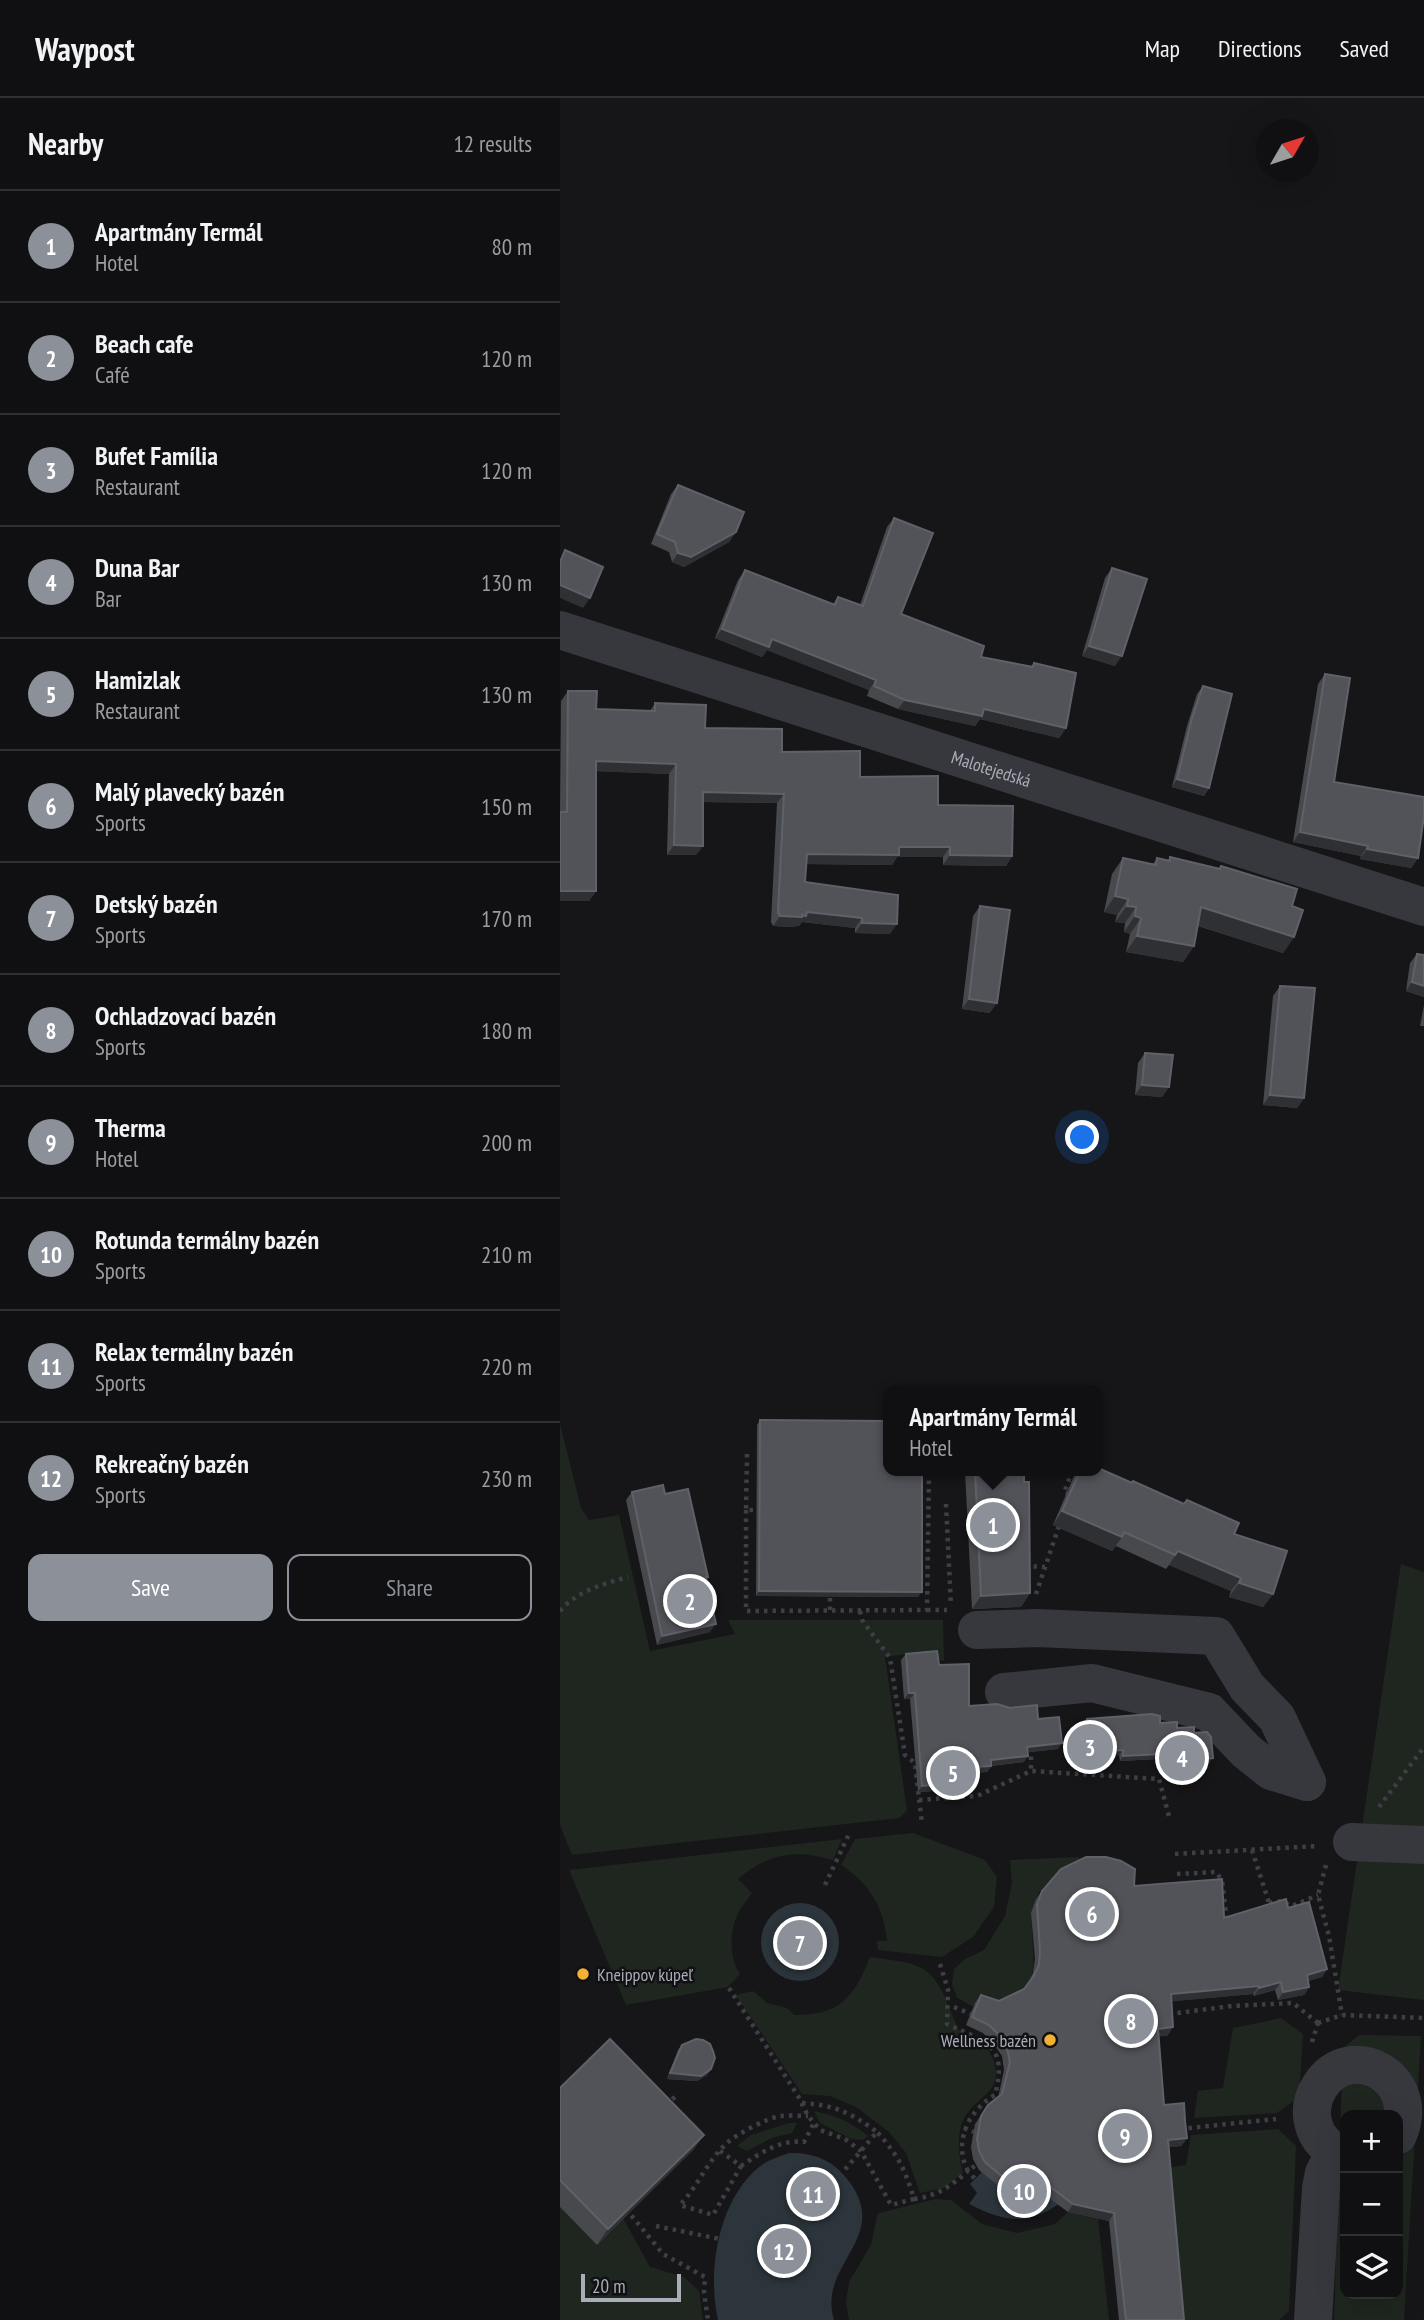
<!DOCTYPE html>
<html lang="en">
<head>
<meta charset="utf-8">
<style>
	:root { --surface:#101012; --page:#1e1e20; --text:#f1f3f6; --muted:#9c9d9f; --line:#303032; --accent:#8c9099 }
	body { margin:0; font-family:"PT Sans Narrow",sans-serif; background:var(--page); color:var(--text) }
	.controls { position:absolute; right:21px; bottom:21px; display:grid; overflow:hidden; border-radius:14px; box-shadow:0 7px 28px #0002 }
	.controls button { width:63px; height:63px; display:grid; place-items:center; padding:0; border:0; border-bottom:2px solid var(--line); background:var(--surface); color:var(--text); font:35px sans-serif }
	.compass { position:absolute; left:696px; top:21px; width:63px; height:63px; border-radius:50%; background:var(--surface); box-shadow:0 7px 28px #0002; rotate:51deg }
	.scale { position:absolute; left:21px; bottom:18px; width:100px; box-sizing:border-box; padding-left:7px; border:4px solid #a8adb8; border-top:0; font-size:19px; line-height:24px; white-space:nowrap; color:#a8adb8; -webkit-text-stroke:5px #111113; paint-order:stroke }
	.you { position:absolute; left:523px; top:1040px; width:24px; height:24px; margin:-18px; border:5px solid #fff; border-radius:50%; background:#1a73e8; box-shadow:0 0 0 10px #1a73e833 }
	.badge { display:grid; place-items:center; width:46px; height:46px; border-radius:50%; background:var(--accent); color:#fff; font-size:23px; font-weight:700 }
	.pin { position:absolute; translate:-50% -50%; border:4px solid #fff; box-shadow:0 2px 7px #0006 }
	.popup { position:absolute; left:323px; top:1287px; width:220px; height:91px; box-sizing:border-box; display:grid; place-content:center; border-radius:14px; background:var(--surface); filter:drop-shadow(0 2px 5px #0005); font-size:23px; white-space:nowrap; color:var(--muted) }
	.popup b { font-size:26px; color:var(--text) }
	.popup::after { content:''; position:absolute; left:50%; top:100%; margin-left:-14px; border:14px solid transparent; border-top-color:var(--surface) }
	.list { margin:0; padding:0; list-style:none }
	h2 { display:flex; justify-content:space-between; align-items:center; height:91px; margin:0; padding:0 28px; font-size:30px }
	h2 small { font-size:23px; font-weight:400; color:var(--muted) }
	.list li { display:grid; grid-template-columns:46px 1fr auto; gap:21px; align-items:center; box-sizing:border-box; height:112px; padding:0 28px; border-top:2px solid var(--line) }
	.list b { display:block; font-size:26px; white-space:nowrap }
	.list p { margin:0; font-size:23px; white-space:nowrap; color:var(--muted) }
	.list em { font-size:23px; font-style:normal; color:var(--muted) }
	.actions { display:flex; gap:14px; padding:21px 28px }
	.actions a { flex:1; padding:16px 0; border:2px solid var(--accent); border-radius:14px; text-align:center; font-size:24px; color:var(--accent) }
	.actions .main { background:var(--accent); color:#fff }
	.icon { flex:none; width:38px; height:38px; fill:none; stroke:currentColor; stroke-width:2; stroke-linecap:round; stroke-linejoin:round }
	.map { position:relative; flex:none; width:864px; height:2222px; overflow:hidden }
	header { display:flex; align-items:center; gap:42px; box-sizing:border-box; height:98px; padding:0 35px; background:var(--surface); border-bottom:2px solid var(--line) }
	header strong { font-size:33px }
	nav { display:flex; gap:38px; margin-inline-start:auto; font-size:24px }
	main { display:flex }
	aside { flex:1; background:var(--surface) }
	.map>svg:first-child { display:block }
</style>
</head>
<body>
<header>
<strong>Waypost</strong>
<nav><a>Map</a><a>Directions</a><a>Saved</a></nav>
</header>
<main>
<aside>
<h2>Nearby<small>12 results</small></h2>
<ul class="list">
<li><span class="badge">1</span><div><b>Apartmány Termál</b><p>Hotel</p></div><em>80 m</em></li>
<li><span class="badge">2</span><div><b>Beach cafe</b><p>Café</p></div><em>120 m</em></li>
<li><span class="badge">3</span><div><b>Bufet Família</b><p>Restaurant</p></div><em>120 m</em></li>
<li><span class="badge">4</span><div><b>Duna Bar</b><p>Bar</p></div><em>130 m</em></li>
<li><span class="badge">5</span><div><b>Hamizlak</b><p>Restaurant</p></div><em>130 m</em></li>
<li><span class="badge">6</span><div><b>Malý plavecký bazén</b><p>Sports</p></div><em>150 m</em></li>
<li><span class="badge">7</span><div><b>Detský bazén</b><p>Sports</p></div><em>170 m</em></li>
<li><span class="badge">8</span><div><b>Ochladzovací bazén</b><p>Sports</p></div><em>180 m</em></li>
<li><span class="badge">9</span><div><b>Therma</b><p>Hotel</p></div><em>200 m</em></li>
<li><span class="badge">10</span><div><b>Rotunda termálny bazén</b><p>Sports</p></div><em>210 m</em></li>
<li><span class="badge">11</span><div><b>Relax termálny bazén</b><p>Sports</p></div><em>220 m</em></li>
<li><span class="badge">12</span><div><b>Rekreačný bazén</b><p>Sports</p></div><em>230 m</em></li>
</ul>
<div class="actions"><a class="main">Save</a><a>Share</a></div>
</aside>
<div class="map">
<svg width="864" height="2222" viewBox="0 0 864 2222">
	<rect width="100%" height="100%" fill="#161618"/>
	<path fill="#1e261f" fill-rule="evenodd" d="M0,1326L21,1410L29,1422L59,1417L90,1553L175,1536L168,1522H383L384,1563L373,1560H364L362,1554L325,1559L347,1713L339,1720L12,1757L0,1727Z
		M841,1466L864,1474V1902L778,1892Z
		M353,1735L425,1762L437,1779L434,1809L413,1839L382,1859L318,1852L317,1843H327C324,1809 309,1785 281,1767L295,1741Z
		M282,1741L273,1762C235,1751 209,1755 178,1781L192,1795C187,1803 179,1811 176,1820C169,1836 170,1862 180,1876L168,1889L66,1907L9,1772Z
		M519,1759L520,1767C512,1771 503,1774 496,1778C445,1811 497,1871 457,1900C451,1904 441,1907 433,1911L416,1905L414,1909L397,1900L392,1886L394,1871L405,1861L424,1852L445,1818L452,1785L450,1762Z
		M310,1859C359,1866 373,1864 391,1914C394,1921 398,1933 404,1937C408,1940 415,1940 419,1943C429,1948 436,1964 436,1975C436,1994 419,2000 409,2013C395,2030 398,2054 403,2075L384,2090L360,2095L346,2055L329,2034L296,2009L270,1998L242,1996L176,1897L193,1893L207,1905L227,1910L234,1917C280,1917 294,1900 310,1859Z
		M721,1920L743,1936L739,1999L717,2015L634,2020L638,1993L663,1990L673,1930Z
		M799,1937L861,1938L844,2222H774L783,1950ZM785,2017H838V2196H785Z
		M254,2013C275,2017 291,2024 308,2038L303,2042L291,2041L260,2025Z
		M229,2025H237L232,2035L212,2040L187,2053L177,2048L191,2037Z
		M718,2031L736,2048L729,2213L719,2222H618L604,2070L626,2067L631,2037Z
		M375,2101L391,2102L422,2126L457,2135L495,2126L508,2114L538,2121L549,2222H289L286,2204L289,2184L311,2147L317,2118L319,2115Z
		M0,2109L37,2146L63,2120L90,2169L124,2179L139,2193L143,2222H0Z"/>
	<path fill="#2c353c" d="M201 1844a39 39 0 1 1 78 0a39 39 0 1 1-78 0Z
		M229,2055C249,2054 269,2060 283,2076C338,2138 256,2164 274,2222H158C147,2173 158,2103 199,2069C207,2062 219,2059 229,2055Z
		M422,2074L438,2088L450,2091L451,2077L461,2092L474,2089L508,2099C472,2128 448,2126 409,2106L417,2095L410,2086Z"/>
	<g fill="none" stroke-linecap="round" stroke-linejoin="round">
		<path stroke="#3d3f44" stroke-width="4.5" stroke-dasharray="3.5 5" stroke-linecap="butt" d="M187,1356L186,1412H199
			M509,1396L504,1395L512,1373L519,1376
			M386,1406L391,1508
			M186,1412V1513L367,1512L369,1373
			M465,1468L485,1469
			M476,1496L500,1425
			M270,1512V1496
			M367,1512H387
			M0,1513C17,1493 43,1486 68,1479
			M300,1513L302,1522L330,1560L345,1657L355,1665L362,1726
			M471,1650V1673
			M359,1702L417,1698L471,1673L599,1681L610,1722
			M819,1709L864,1649
			M692,1752L711,1811
			M615,1756L758,1748
			M766,1767L758,1797L769,1838L782,1917
			M617,1776L656,1774L662,1782L667,1824
			M265,1787L290,1734
			M709,1805L721,1803L732,1808L758,1797
			M380,1866L388,1892L387,1926C427,1945 448,1946 435,1997C408,2013 393,2044 408,2073L416,2067
			M169,1890L238,1998L248,2018L260,2032L285,2041L301,2053L331,2107L354,2101C345,2071 338,2057 317,2034
			M394,1909L411,1916
			M609,1916L672,1908L733,1905L758,1925
			M758,1925L782,1917L864,1920
			M752,1944L758,1925
			M242,2005C275,2007 291,2015 317,2034L282,2075
			M106,2007L118,1996
			M404,2030L414,2034
			M620,2031L716,2021
			M160,2053L181,2068L153,2117L120,2107C138,2088 148,2062 167,2045C177,2036 207,2020 220,2018C229,2017 239,2018 248,2018
			M181,2068C200,2055 221,2041 244,2044L254,2025
			M354,2101C377,2098 391,2088 408,2073L415,2081
			M66,2111L103,2156L145,2179L144,2194L148,2222
			M96,2128L160,2141"/>
		<g stroke="#37383d" stroke-width="38">
			<path id="s1" d="M0,532L864,809"/>
			<path d="M417,1532L477,1530L656,1538L687,1589L717,1620L747,1684"/>
			<path d="M444,1594L532,1585L649,1614L686,1653L711,1673L747,1684"/>
			<path d="M792,1744L864,1747"/>
			<path d="M785,2058C769,2052 757,2042 753,2024C750,2011 753,1999 760,1988C790,1941 863,1979 838,2037"/>
			<path d="M753,2222L761,2090L764,2075L775,2054"/>
		</g>
	</g>
	<path fill="#47494d" d="M118,387L176,434L169,444L124,469L112,464L109,454L91,446L111,396Z
		M334,420L341,516L421,559L471,568L474,565L506,630L499,640L420,621L415,628L338,611L307,598L309,592L207,552L202,559L155,540L178,482L185,472L273,506L278,499L300,507L327,429Z
		M552,470L555,568L522,558L545,480Z
		M765,576L774,684L858,760L851,770L800,761L801,758L733,744L758,586Z
		M643,588L649,690L644,698L612,689L627,628L637,596Z
		M8,593L36,611L90,613L95,605L145,630L300,679L378,707L452,758L446,768L383,767V759H337L332,767L246,766L245,784L330,836L295,835V830L242,824L239,828H236L235,829L213,828L211,824L217,705L143,704V748L136,757H107L109,676L36,673V793L29,803L0,714L1,603Z
		M610,759L659,771L661,768L732,808L734,839L723,855L638,828L634,848L623,864L566,854L570,836L564,834L565,825L555,824L557,817L544,814L552,776L563,760L593,766L597,760L608,762Z
		M420,808L430,915L402,911L413,818Z
		M857,856L864,899L846,893L850,865Z
		M720,888L744,1000L737,1010L703,1007L713,898Z
		M864,907V928H860Z
		M585,955L609,989L602,999L575,997L578,965Z
		M200,1322L358,1499L196,1498L197,1327Z
		M405,1373H464L470,1495L461,1509L412,1511Z
		M518,1373H538L674,1436L713,1496L703,1509L669,1499L671,1493L609,1467L606,1471L556,1448L552,1453L493,1427L514,1378Z
		M72,1394L105,1396L148,1479L146,1481L150,1534L97,1547L66,1402Z
		M346,1556L379,1567L409,1608L478,1621L498,1651L468,1654L464,1664L431,1668L427,1674L411,1675L412,1684L407,1691L358,1694L350,1601H344L341,1562Z
		M527,1621L600,1625L634,1635L649,1665L616,1668L615,1662L599,1663L598,1661L560,1663L559,1657L543,1658L542,1652L525,1654L523,1626Z
		M574,1788L664,1820L728,1810L767,1871L762,1879L748,1883L749,1889L744,1897L718,1902L715,1892L694,1898L693,1896L612,1903L613,1929L607,1938H599L604,2007L627,2040L621,2048L608,2049L624,2222H559L549,2123L508,2114L474,2089L463,2092L438,2088L419,2072L413,2061L411,2049L415,2026L428,2007L438,2000L444,1972L442,1958L434,1946L423,1935L406,1927L415,1905L421,1897L439,1903L464,1891L468,1885L473,1875L475,1861L471,1815L476,1801L482,1793Z
		M122,1947L151,1971L147,1977L137,1983L107,1981L118,1952Z
		M0,1990L144,2037L133,2052L37,2147L0,2109Z"/>
	<path fill="#2f3033" d="M176,434L169,444L124,469L112,464L118,455Z
		M0,487L30,500L23,510L0,500Z
		M162,531L212,541L316,582L309,592L207,552L202,559L155,540Z
		M529,548L562,558L555,568L522,558Z
		M345,602L424,611L506,630L499,640L420,621L415,628L338,611Z
		M36,663L116,666L109,676L29,673Z
		M617,681L649,690L644,698L612,689Z
		M143,694L224,696L217,705L136,704Z
		M740,734L808,748L801,758L733,744Z
		M114,747L143,748L136,757H107Z
		M339,749H390L383,759H337L332,767L240,766L247,756Z
		M807,751L858,760L851,770L800,761Z
		M390,757L452,758L446,768L383,767Z
		M0,793H36L29,803H0Z
		M555,798L568,801L557,817L544,814Z
		M567,808L576,809L565,825L555,824Z
		M641,809L734,839L723,855L630,825Z
		M247,814L302,820L295,830L242,824L239,828H236L235,829L213,828L220,818Z
		M575,818L581,820L570,836L564,834Z
		M302,825L337,826L330,836L295,835Z
		M577,838L634,848L623,864L566,854Z
		M852,884L864,888V899L846,893Z
		M409,901L437,905L430,915L402,911Z
		M582,987L609,989L602,999L575,997Z
		M710,997L744,1000L737,1010L703,1007Z
		M502,1413L562,1439L552,1453L493,1427Z
		M618,1453L681,1480L671,1493L609,1467Z
		M679,1485L713,1496L703,1509L669,1499Z
		M199,1493L362,1494L358,1499L196,1498Z
		M470,1495L461,1509L412,1511L421,1498Z
		M156,1526L150,1534L97,1547L102,1538Z
		M349,1595H355L350,1601H344Z
		M502,1645L498,1651L463,1655L467,1649Z
		M545,1646L542,1652L525,1654L529,1649Z
		M563,1652L559,1657L543,1658L546,1653Z
		M602,1656L598,1661L560,1663L563,1658Z
		M619,1656L615,1662L599,1663L602,1658Z
		M468,1658L464,1664L427,1668L431,1662Z
		M653,1660L649,1665L616,1668L619,1663Z
		M431,1668L427,1674L407,1675L411,1669Z
		M412,1684L407,1691L358,1694L362,1688Z
		M767,1871L762,1879L741,1885L747,1877Z
		M721,1884L715,1892L694,1898L699,1890Z
		M699,1888L693,1896L606,1904L611,1896Z
		M749,1889L744,1897L718,1902L723,1894Z
		M613,1929L607,1938L592,1939L598,1931Z
		M151,1971L147,1977L137,1983L107,1981L110,1975Z
		M144,2037L133,2052L37,2147L48,2131Z
		M627,2040L621,2048L602,2050L608,2042Z
		M444,2080L480,2081L474,2089L463,2092L438,2088Z
		M513,2106L554,2115L549,2123L508,2114Z"/>
	<path fill="#525359" stroke="#5f6168" stroke-width="2" d="M118,387L184,414L176,434L131,459L118,455L115,444L97,436Z
		M334,420L373,435L341,516L424,548L421,559L473,569L474,565L516,575L506,630L424,611L422,618L345,602L314,588L316,582L212,541L209,549L162,531L185,472L275,507L278,499L303,508Z
		M5,452L43,469L30,500L0,487V464Z
		M552,470L587,481L562,558L529,548Z
		M765,576L790,580L774,684L864,699V718L858,760L807,751L808,748L740,734Z
		M643,588L672,596L649,690L617,681L632,620Z
		M8,593H37L36,611L95,613V605L146,607L145,630L222,631V654L300,653V679L378,678V707L453,708L452,758L390,757V749H339V757L247,756L245,784L338,797L337,826L302,825V820L247,814L246,818L242,817V819L220,818L218,814L224,696L143,694V748L114,747L116,666L36,663V793H0V714H7Z
		M610,759L660,771L661,768L737,791L732,808L743,812L734,839L641,809L634,848L577,838L581,820L575,818L576,809L567,808L568,801L555,798L563,760L596,767L597,760L610,763Z
		M420,808L450,812L437,905L409,901Z
		M857,856L864,857V888L852,884Z
		M720,888L755,890L744,1000L710,997Z
		M585,955L613,957L609,989L582,987Z
		M200,1322L328,1323V1373H362V1494L199,1493Z
		M538,1370L572,1385L573,1383L624,1406L627,1402L679,1425L674,1436L727,1453L713,1496L679,1485L681,1480L618,1453L615,1457L564,1434L562,1439L502,1413L520,1373H538Z
		M415,1373H464V1384H469L470,1495L421,1498Z
		M103,1387L105,1396L128,1391L148,1479H146L156,1526L102,1538L72,1394Z
		M377,1553L379,1567L409,1566V1608L437,1606L450,1610L477,1607L478,1621L499,1619L502,1645L467,1649L468,1658L431,1662V1668L411,1669L412,1684L362,1688L355,1595H349L346,1556Z
		M592,1616L600,1618V1625L617,1624V1630L634,1629V1635L647,1634L651,1639L653,1660L619,1663V1656L602,1658V1656L563,1658V1652L546,1653L545,1646L529,1649L527,1621Z
		M526,1759H546L561,1763L575,1771L574,1788L662,1781L664,1820L726,1801L728,1810L749,1804L767,1871L747,1877L749,1889L723,1894L721,1884L699,1890V1888L611,1896L613,1929L598,1931L604,2007L624,2005L625,2023L627,2040L608,2042L624,2222H566L554,2115L513,2106L480,2081L468,2084L444,2080L425,2064L419,2053L417,2041L421,2018L428,2007L442,1996L450,1964L447,1950L440,1938L429,1927L412,1919L421,1897L439,1903L464,1891L473,1879L479,1867L480,1853L477,1807L482,1793L501,1771Z
		M50,1941L144,2037L48,2131L0,2082V1990Z
		M136,1941L143,1942L150,1946L153,1953L155,1960L151,1971L141,1978L110,1975L122,1947Z"/>
	<g fill="#f2b134" stroke="#111113" stroke-width="2.5">
		<circle cx="23" cy="1876" r="7"/>
		<circle cx="490" cy="1942" r="7"/>
	</g>
	<g text-anchor="middle" dominant-baseline="central" stroke-width="5" stroke-linejoin="round" paint-order="stroke">
		<g font-size="18" fill="#a8adb8" stroke="#111113">
			<text stroke="none"><textPath href="#s1" startOffset="453">Malotejedská</textPath></text>
		</g>
		<g font-size="18" fill="#a8adb8" stroke="#111113" text-anchor="start">
			<text x="37" y="1876">Kneippov kúpeľ</text>
			<text x="476" y="1942" text-anchor="end">Wellness bazén</text>
		</g>
	</g>
</svg>
<div class="controls">
<button>+</button>
<button>−</button>
<button><svg class="icon" aria-label="layers" viewBox="0 0 24 24"><path d="M12 4l9 5-9 5-9-5zM3 14l9 5 9-5"/></svg></button>
</div>
<svg class="compass" viewBox="-18 -18 36 36"><path d="M0-13l5 13h-10z" fill="#e53935"/><path d="M0 13l5-13h-10z" fill="#9c9d9f"/></svg>
<div class="scale">20 m</div>
<div class="you"></div>
<div class="pin badge" style="left:433px;top:1427px">1</div>
<div class="popup"><b>Apartmány Termál</b>Hotel</div>
<div class="pin badge" style="left:130px;top:1503px">2</div>
<div class="pin badge" style="left:530px;top:1649px">3</div>
<div class="pin badge" style="left:622px;top:1660px">4</div>
<div class="pin badge" style="left:393px;top:1675px">5</div>
<div class="pin badge" style="left:532px;top:1816px">6</div>
<div class="pin badge" style="left:240px;top:1845px">7</div>
<div class="pin badge" style="left:571px;top:1923px">8</div>
<div class="pin badge" style="left:565px;top:2038px">9</div>
<div class="pin badge" style="left:464px;top:2093px">10</div>
<div class="pin badge" style="left:253px;top:2096px">11</div>
<div class="pin badge" style="left:224px;top:2153px">12</div>
</div>
</main>
</body>
</html>
